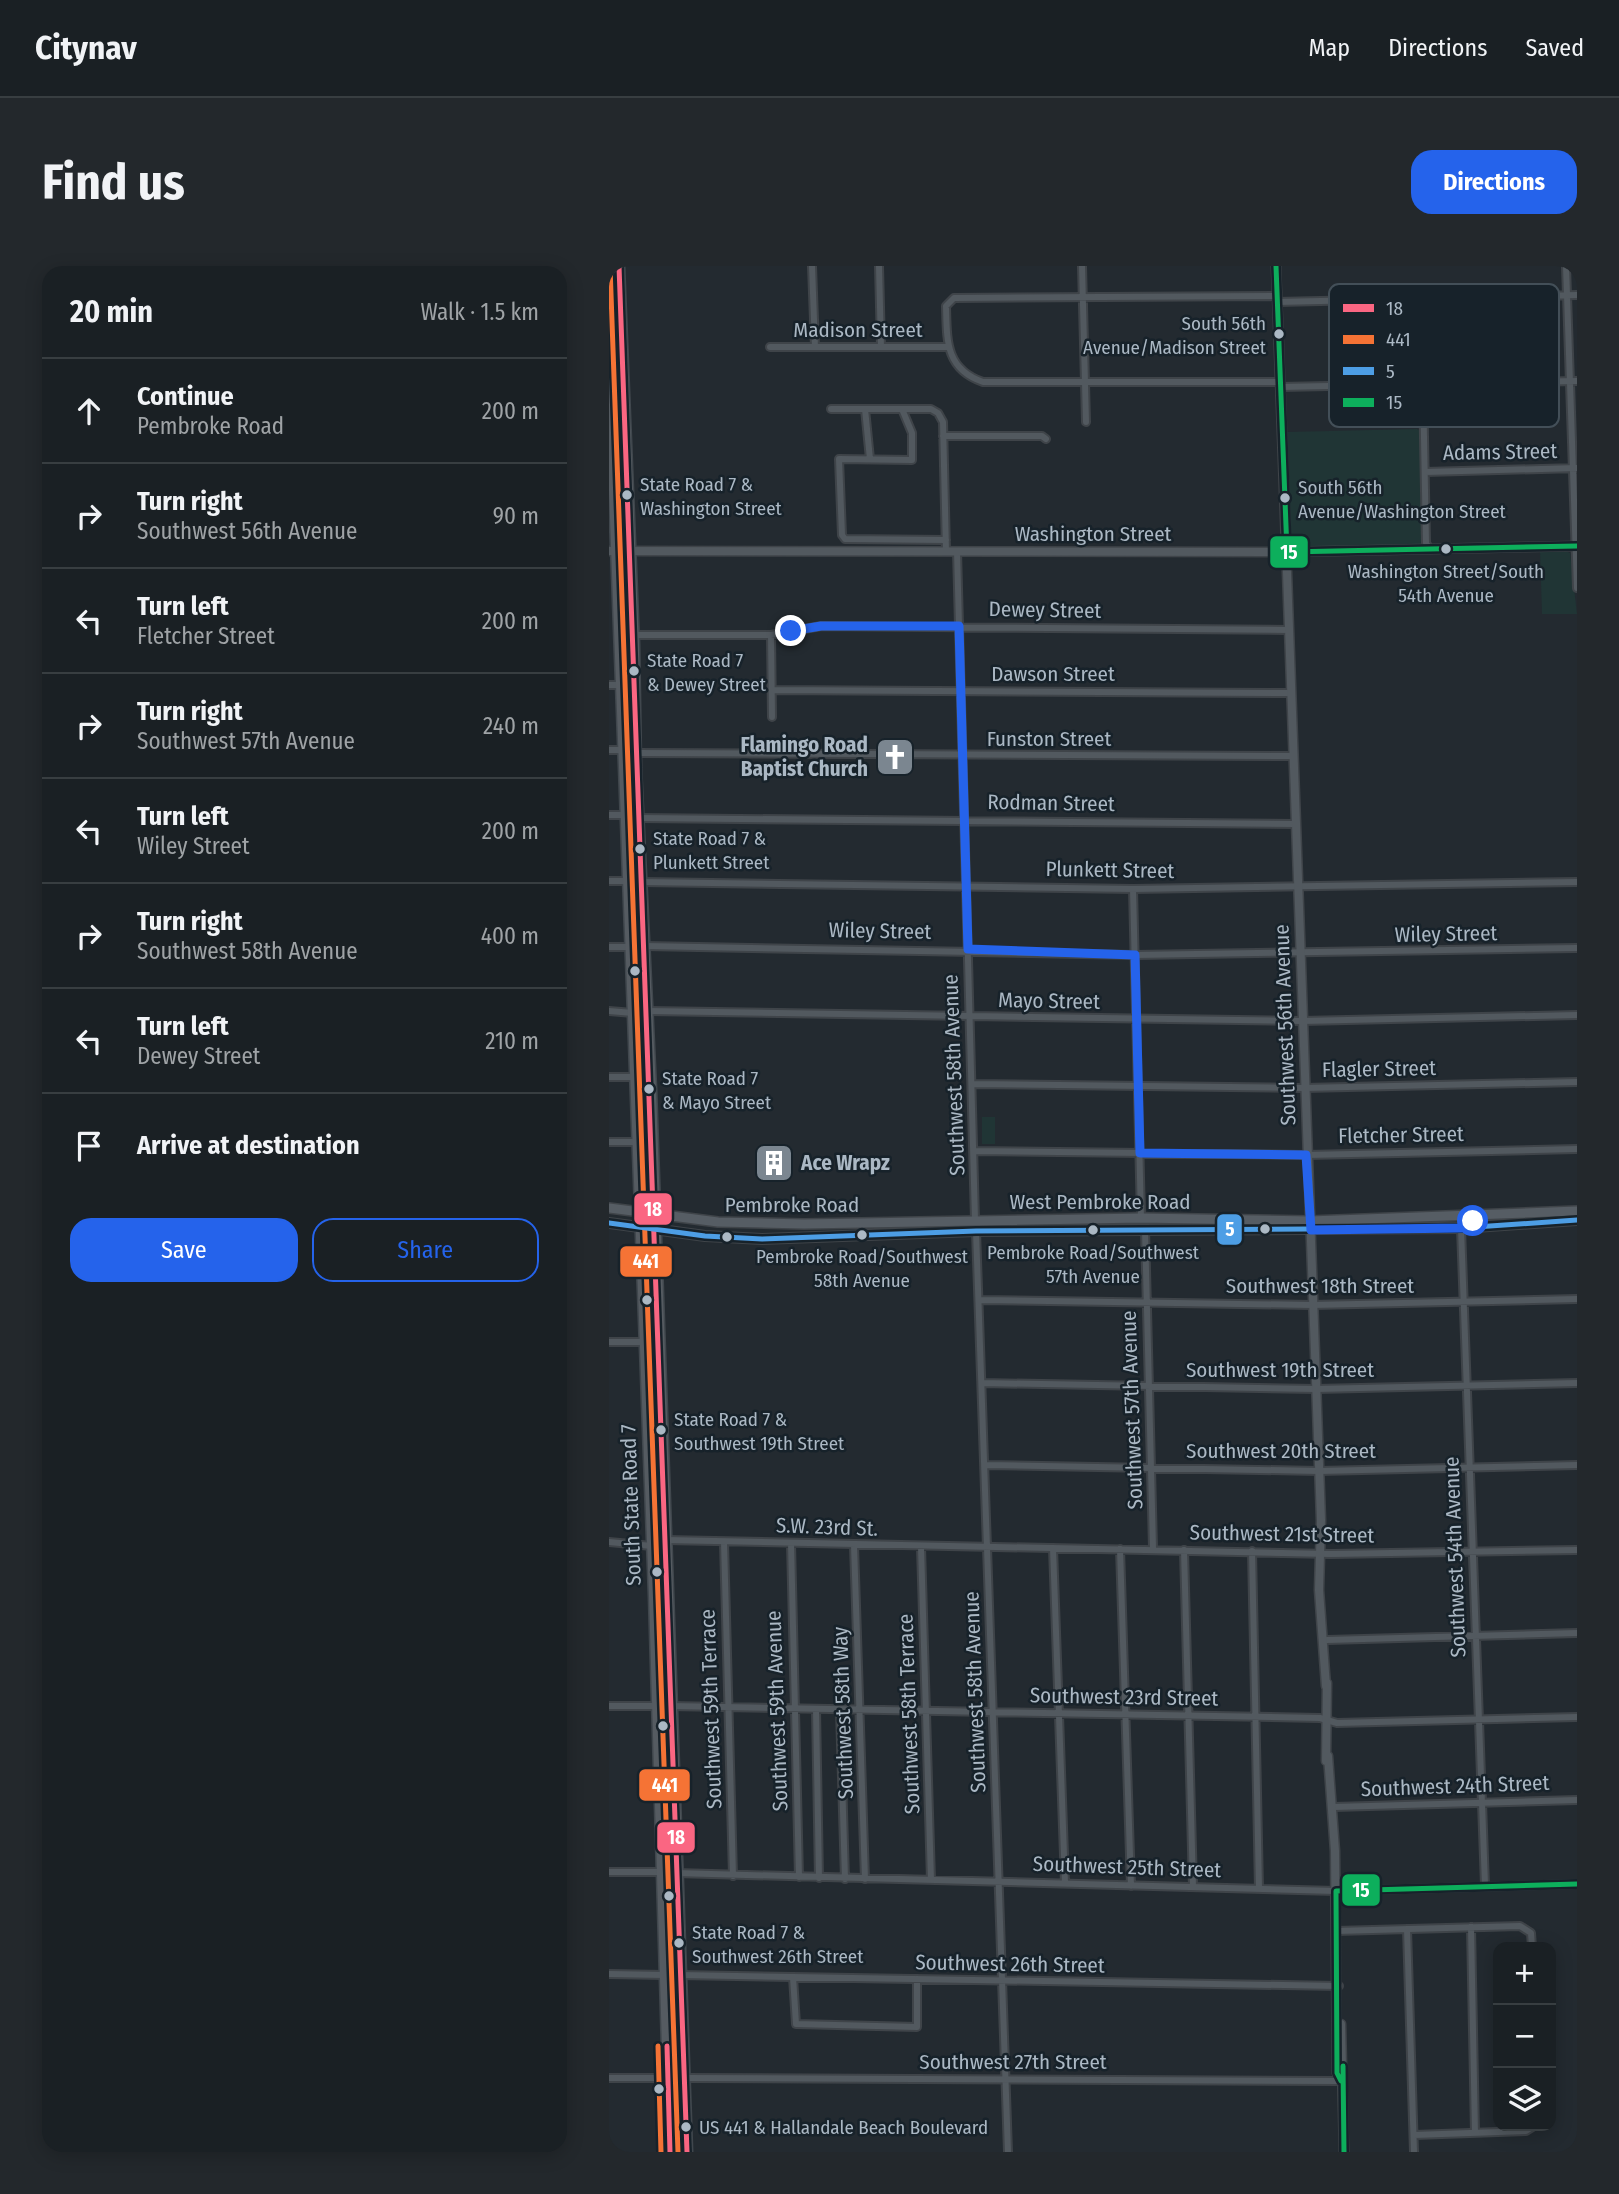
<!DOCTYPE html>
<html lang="en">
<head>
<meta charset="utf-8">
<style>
	:root { --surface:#1a2024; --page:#23282c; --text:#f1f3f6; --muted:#9fa3a6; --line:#383e41; --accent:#2563eb }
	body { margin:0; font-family:"Fira Sans Condensed",sans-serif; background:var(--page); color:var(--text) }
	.controls { position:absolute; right:21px; bottom:21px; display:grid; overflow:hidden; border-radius:14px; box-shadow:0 4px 18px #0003 }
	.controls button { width:63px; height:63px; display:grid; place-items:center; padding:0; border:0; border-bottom:2px solid var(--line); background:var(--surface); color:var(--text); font:35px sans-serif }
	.stop { position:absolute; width:21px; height:21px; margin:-16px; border:5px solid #2563eb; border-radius:50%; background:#fff }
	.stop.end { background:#2563eb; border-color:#fff; box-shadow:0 2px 7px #0008 }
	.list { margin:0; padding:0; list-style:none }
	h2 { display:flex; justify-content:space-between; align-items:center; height:91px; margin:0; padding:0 28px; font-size:30px }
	h2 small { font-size:23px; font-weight:400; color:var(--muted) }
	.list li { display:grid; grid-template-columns:46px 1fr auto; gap:21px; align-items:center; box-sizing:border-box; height:105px; padding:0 28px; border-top:2px solid var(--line) }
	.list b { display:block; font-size:26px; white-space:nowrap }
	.list p { margin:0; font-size:23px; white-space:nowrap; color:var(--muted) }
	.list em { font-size:23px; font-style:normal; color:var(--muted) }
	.actions { display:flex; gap:14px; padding:21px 28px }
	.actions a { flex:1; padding:16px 0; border:2px solid var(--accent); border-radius:21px; text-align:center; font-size:24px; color:var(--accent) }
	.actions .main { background:var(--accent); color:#fff }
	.icon { flex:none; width:38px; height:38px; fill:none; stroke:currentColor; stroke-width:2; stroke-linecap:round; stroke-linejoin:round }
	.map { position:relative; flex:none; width:968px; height:1886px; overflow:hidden; border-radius:21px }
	header { display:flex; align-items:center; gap:42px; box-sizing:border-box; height:98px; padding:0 35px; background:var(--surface); border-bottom:2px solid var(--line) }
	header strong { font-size:33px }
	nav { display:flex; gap:38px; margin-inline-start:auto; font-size:24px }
	.intro { display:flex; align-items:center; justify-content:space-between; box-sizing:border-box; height:168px; padding:0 42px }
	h1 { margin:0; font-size:49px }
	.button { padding:18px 32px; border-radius:21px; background:var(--accent); color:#fff; font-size:24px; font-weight:700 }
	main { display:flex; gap:42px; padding:0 42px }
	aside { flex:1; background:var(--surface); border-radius:21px; box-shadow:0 4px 18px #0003 }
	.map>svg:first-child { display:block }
</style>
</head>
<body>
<header>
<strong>Citynav</strong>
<nav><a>Map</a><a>Directions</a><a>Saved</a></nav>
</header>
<div class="intro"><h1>Find us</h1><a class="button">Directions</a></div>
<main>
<aside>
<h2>20 min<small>Walk · 1.5 km</small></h2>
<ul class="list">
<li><svg class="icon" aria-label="ahead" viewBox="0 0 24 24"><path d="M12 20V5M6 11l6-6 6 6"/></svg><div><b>Continue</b><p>Pembroke Road</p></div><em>200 m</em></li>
<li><svg class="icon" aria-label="right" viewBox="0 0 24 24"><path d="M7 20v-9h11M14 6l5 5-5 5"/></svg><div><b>Turn right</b><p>Southwest 56th Avenue</p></div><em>90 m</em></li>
<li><svg class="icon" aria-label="left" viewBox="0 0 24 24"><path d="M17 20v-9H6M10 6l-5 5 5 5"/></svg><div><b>Turn left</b><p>Fletcher Street</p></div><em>200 m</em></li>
<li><svg class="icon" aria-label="right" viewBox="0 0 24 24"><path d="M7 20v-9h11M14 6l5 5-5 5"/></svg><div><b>Turn right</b><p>Southwest 57th Avenue</p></div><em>240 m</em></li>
<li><svg class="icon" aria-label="left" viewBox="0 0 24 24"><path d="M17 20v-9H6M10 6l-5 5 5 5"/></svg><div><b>Turn left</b><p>Wiley Street</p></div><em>200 m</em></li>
<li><svg class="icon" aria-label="right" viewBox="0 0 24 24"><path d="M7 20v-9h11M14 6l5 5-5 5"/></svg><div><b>Turn right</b><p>Southwest 58th Avenue</p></div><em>400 m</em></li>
<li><svg class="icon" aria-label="left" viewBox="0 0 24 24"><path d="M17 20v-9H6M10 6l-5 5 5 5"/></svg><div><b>Turn left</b><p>Dewey Street</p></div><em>210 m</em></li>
<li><svg class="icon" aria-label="arrive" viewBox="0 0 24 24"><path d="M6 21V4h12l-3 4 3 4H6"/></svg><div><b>Arrive at destination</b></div></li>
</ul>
<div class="actions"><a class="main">Save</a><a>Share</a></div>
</aside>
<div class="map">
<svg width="968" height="1886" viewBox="0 0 968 1886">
	<rect width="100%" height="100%" fill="#232a30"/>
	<path fill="#203535" d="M808,163L811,165L814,275L812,281L687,283L682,279L675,171L678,166Z
		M931,284H955L961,287L968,348H933Z
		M373,851H386V878H373Z"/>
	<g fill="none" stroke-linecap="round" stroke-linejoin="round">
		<defs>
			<path id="minor" d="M203,0L206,81
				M270,0L272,81
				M473,0L477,156
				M957,0L968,322
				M668,30L345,32L337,40C338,74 336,103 374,116H671
				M668,36L968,29
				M161,81H338
				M814,119L817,277L820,282
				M671,121L968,115
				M222,143H322L329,147L334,156L337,285
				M256,143L261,193
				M293,143L303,167V194L230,193L233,269L236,273L337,274
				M334,170H433L437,173
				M816,206L968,202
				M348,285L366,954
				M25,369H162L212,360L680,364
				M162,369L163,451
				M0,419H12
				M163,424L682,427
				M0,484H14
				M27,487L685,490
				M0,549H16
				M30,552L686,558
				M0,615H20
				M33,616L524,623L968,616
				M524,623L532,952
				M36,680L526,689L968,682
				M0,681H23
				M0,745L24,747
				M39,745L693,755L968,749
				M0,811H27
				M363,818L695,822L968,816
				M0,876H29
				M365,885L697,889L968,883
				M852,962L876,1619
				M536,964L544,1282
				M367,965L399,1886
				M371,1034L703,1039L968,1033
				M0,1076H35
				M373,1117L707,1123L968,1117
				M376,1199L710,1205L968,1199
				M57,1274L722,1288L968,1284
				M0,1276L43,1280
				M115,1276L124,1610
				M182,1277L190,1611
				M245,1279L256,1613
				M312,1281L322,1614
				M444,1282L456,1617
				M511,1283L522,1620
				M575,1284L584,1621
				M643,1285L650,1623
				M718,1374L968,1367
				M0,1440H48
				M61,1440L711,1452L728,1457L968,1451
				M207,1443L210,1612
				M231,1444L236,1613
				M725,1541L968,1534
				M0,1606H53
				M67,1607L727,1625L968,1618
				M862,1661L866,1867
				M798,1663L805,1886
				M727,1665L911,1660L922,1667L923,1681
				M0,1708L56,1709
				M70,1709L730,1720
				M184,1711L187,1758L308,1761V1713
				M0,1812H58
				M75,1812L732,1815
				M805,1869L917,1865L925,1860"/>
			<path id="tertiary" d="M667,0L712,1254L710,1324L717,1420
				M0,285L678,286L968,280
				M719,1490L726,1585L728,1807L732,1815
				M717,1495L718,1417
				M732,1758L735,1886"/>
			<path id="secondary" d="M0,942L109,956L195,958L532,952L701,955L968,945
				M0,957L96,970L153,973L367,965L852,962L968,954"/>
			<path id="primary" d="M10,0L25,378L27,502L42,823L78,1886
				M0,86L45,1330L61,1886"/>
		</defs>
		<use href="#minor" stroke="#3f4449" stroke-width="10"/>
		<use href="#tertiary" stroke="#3f4449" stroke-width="11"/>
		<use href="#secondary" stroke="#3f4449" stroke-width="12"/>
		<use href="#primary" stroke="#40474d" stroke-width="13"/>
		<use href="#minor" stroke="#52595f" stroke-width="6"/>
		<use href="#tertiary" stroke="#52595f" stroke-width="8"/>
		<use href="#secondary" stroke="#565d64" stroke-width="9"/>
		<use href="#primary" stroke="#555b61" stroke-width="10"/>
		<defs>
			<path id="bus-1" d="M10,0L78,1886
				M58,1780L61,1886"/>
			<path id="bus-2" d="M1,0L69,1886
				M49,1780L52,1886"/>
			<path id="bus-3" d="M0,957L96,970L153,973L367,965L852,962L968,954"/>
			<path id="bus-4" d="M667,0L678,286L968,280
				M734,1800L735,1886
				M732,1815L728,1807L727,1625L968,1618"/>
		</defs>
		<use href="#bus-1" stroke="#17222a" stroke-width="10"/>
		<use href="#bus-2" stroke="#17222a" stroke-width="10"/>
		<use href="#bus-3" stroke="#17222a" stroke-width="10"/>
		<use href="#bus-4" stroke="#17222a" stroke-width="10"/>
		<use href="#bus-1" stroke="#fa6682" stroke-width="5"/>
		<use href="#bus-2" stroke="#f57335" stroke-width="5"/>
		<use href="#bus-3" stroke="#4d9ee5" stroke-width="5"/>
		<use href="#bus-4" stroke="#0daf5c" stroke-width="5"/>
	</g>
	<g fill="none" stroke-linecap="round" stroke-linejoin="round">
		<path stroke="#2563eb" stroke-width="9" d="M182,365L212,360H350L359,683L526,689L531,887L697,889L702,964L852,962L864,955"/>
	</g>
	<defs>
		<symbol id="church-square" viewBox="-11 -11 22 22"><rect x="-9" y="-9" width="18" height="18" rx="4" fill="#7b8690" stroke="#17222a"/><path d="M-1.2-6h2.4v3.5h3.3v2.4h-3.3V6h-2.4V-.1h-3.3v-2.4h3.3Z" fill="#fff"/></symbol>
		<symbol id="building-square" viewBox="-11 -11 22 22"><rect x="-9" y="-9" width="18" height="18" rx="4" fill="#7b8690" stroke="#17222a"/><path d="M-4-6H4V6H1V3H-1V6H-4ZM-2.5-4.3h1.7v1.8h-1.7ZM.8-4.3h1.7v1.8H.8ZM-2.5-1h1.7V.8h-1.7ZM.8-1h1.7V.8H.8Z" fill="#fff"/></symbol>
	</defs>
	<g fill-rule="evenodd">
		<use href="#church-square" x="264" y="469" width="44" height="44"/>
		<use href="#building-square" x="143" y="875" width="44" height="44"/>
	</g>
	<g fill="#abb8c4" stroke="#17222a" stroke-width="2.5">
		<circle cx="670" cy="68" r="6"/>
		<circle cx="18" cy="229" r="6"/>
		<circle cx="676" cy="232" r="6"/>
		<circle cx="837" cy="283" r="6"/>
		<circle cx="25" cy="405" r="6"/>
		<circle cx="31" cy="583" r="6"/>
		<circle cx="26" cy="705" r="6"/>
		<circle cx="40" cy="823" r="6"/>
		<circle cx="656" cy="963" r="6"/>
		<circle cx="484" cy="964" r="6"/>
		<circle cx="253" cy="969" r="6"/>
		<circle cx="118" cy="971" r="6"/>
		<circle cx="38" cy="1034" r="6"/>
		<circle cx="52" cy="1164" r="6"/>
		<circle cx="48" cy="1306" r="6"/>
		<circle cx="54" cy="1460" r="6"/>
		<circle cx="60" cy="1630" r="6"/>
		<circle cx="70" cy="1677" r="6"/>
		<circle cx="50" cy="1823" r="6"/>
		<circle cx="77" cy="1861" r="6"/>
	</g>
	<g text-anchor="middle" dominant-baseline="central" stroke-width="5" stroke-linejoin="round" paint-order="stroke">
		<g font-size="19" fill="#abb8c4" stroke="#17222a" text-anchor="start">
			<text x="657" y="57" text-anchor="end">South 56th<tspan x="657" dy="24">Avenue/Madison Street</tspan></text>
			<text x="31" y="218">State Road 7 &amp;<tspan x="31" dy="24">Washington Street</tspan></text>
			<text x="689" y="221">South 56th<tspan x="689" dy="24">Avenue/Washington Street</tspan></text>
			<text x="837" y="305" text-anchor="middle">Washington Street/South<tspan x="837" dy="24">54th Avenue</tspan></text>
			<text x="38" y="394">State Road 7<tspan x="38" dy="24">&amp; Dewey Street</tspan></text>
			<text x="44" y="572">State Road 7 &amp;<tspan x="44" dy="24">Plunkett Street</tspan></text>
			<text x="53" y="812">State Road 7<tspan x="53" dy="24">&amp; Mayo Street</tspan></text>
			<text x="484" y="986" text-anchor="middle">Pembroke Road/Southwest<tspan x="484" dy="24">57th Avenue</tspan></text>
			<text x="253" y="990" text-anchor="middle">Pembroke Road/Southwest<tspan x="253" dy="24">58th Avenue</tspan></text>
			<text x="65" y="1153">State Road 7 &amp;<tspan x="65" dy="24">Southwest 19th Street</tspan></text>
			<text x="83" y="1666">State Road 7 &amp;<tspan x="83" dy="24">Southwest 26th Street</tspan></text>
			<text x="90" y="1861">US 441 &amp; Hallandale Beach Boulevard</text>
		</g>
		<g font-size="21" fill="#abb8c4" stroke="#17222a">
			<text x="249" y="64">Madison Street</text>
			<text transform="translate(891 186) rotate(-1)">Adams Street</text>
			<text x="484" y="268">Washington Street</text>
			<text transform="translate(436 344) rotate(1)">Dewey Street</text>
			<text x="444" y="408">Dawson Street</text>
			<text x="440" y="473">Funston Street</text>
			<text transform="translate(442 537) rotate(1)">Rodman Street</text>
			<text transform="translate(501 604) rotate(1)">Plunkett Street</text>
			<text transform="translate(271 665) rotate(1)">Wiley Street</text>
			<text transform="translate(837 668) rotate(-1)">Wiley Street</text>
			<text transform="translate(440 735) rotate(1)">Mayo Street</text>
			<text transform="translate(676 759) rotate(-92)">Southwest 56th Avenue</text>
			<text transform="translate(770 803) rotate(-1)">Flagler Street</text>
			<text transform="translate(345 809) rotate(-92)">Southwest 58th Avenue</text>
			<text transform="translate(792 869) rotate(-1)">Fletcher Street</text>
			<text x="491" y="936">West Pembroke Road</text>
			<text x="183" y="939">Pembroke Road</text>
			<text x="711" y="1020">Southwest 18th Street</text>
			<text x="671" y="1104">Southwest 19th Street</text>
			<text transform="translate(523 1144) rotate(-92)">Southwest 57th Avenue</text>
			<text x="672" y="1185">Southwest 20th Street</text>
			<text transform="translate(22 1239) rotate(-92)">South State Road 7</text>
			<text transform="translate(218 1261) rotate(2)">S.W. 23rd St.</text>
			<text transform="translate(673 1268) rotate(1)">Southwest 21st Street</text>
			<text transform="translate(846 1291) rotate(-92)">Southwest 54th Avenue</text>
			<text transform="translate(366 1426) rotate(-92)">Southwest 58th Avenue</text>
			<text transform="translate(515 1431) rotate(1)">Southwest 23rd Street</text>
			<text transform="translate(102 1443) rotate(-92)">Southwest 59th Terrace</text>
			<text transform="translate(168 1445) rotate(-92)">Southwest 59th Avenue</text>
			<text transform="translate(234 1447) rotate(-92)">Southwest 58th Way</text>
			<text transform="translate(300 1448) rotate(-92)">Southwest 58th Terrace</text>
			<text transform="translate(846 1520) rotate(-2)">Southwest 24th Street</text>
			<text transform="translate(518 1601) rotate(2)">Southwest 25th Street</text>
			<text transform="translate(401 1698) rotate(1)">Southwest 26th Street</text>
			<text x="404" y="1796">Southwest 27th Street</text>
		</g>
		<g font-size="21" font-weight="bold" fill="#abb8c4" stroke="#17222a" text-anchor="end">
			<text x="259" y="479">Flamingo Road<tspan x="259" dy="24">Baptist Church</tspan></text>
			<text x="192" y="897" text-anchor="start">Ace Wrapz</text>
		</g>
	</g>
	<rect x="720" y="18" width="230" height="143" rx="10" fill="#17222a" stroke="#434f58" stroke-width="2"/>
	<rect x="734" y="38" width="31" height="8" fill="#fa6682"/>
	<rect x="734" y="69" width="31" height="9" fill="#f57335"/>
	<rect x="734" y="101" width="31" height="8" fill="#4d9ee5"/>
	<rect x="734" y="132" width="31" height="9" fill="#0daf5c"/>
	<g font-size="19" fill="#abb8c4">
		<text x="777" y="49">18</text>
		<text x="777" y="80">441</text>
		<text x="777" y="112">5</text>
		<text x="777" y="143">15</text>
	</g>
	<g stroke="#17222a" stroke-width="2.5">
		<rect x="660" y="269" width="40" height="34" rx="7" fill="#0daf5c"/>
		<rect x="24" y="926" width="40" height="34" rx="7" fill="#fa6682"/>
		<rect x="607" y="947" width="27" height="33" rx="7" fill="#4d9ee5"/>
		<rect x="10" y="979" width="54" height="33" rx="7" fill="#f57335"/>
		<rect x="29" y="1502" width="53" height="34" rx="7" fill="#f57335"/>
		<rect x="47" y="1555" width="40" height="33" rx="7" fill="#fa6682"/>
		<rect x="732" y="1607" width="40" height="34" rx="7" fill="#0daf5c"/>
	</g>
	<g font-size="19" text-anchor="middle" font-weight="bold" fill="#fff">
		<text x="680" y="293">15</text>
		<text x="44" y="950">18</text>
		<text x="621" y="970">5</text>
		<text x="37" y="1002">441</text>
		<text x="56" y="1526">441</text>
		<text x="67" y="1578">18</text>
		<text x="752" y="1631">15</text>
	</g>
</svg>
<div class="controls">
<button>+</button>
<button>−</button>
<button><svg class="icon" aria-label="layers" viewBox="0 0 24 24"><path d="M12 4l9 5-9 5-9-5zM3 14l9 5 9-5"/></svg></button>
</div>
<div class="stop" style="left:864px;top:955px"></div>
<div class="stop end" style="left:182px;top:365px"></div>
</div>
</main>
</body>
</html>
